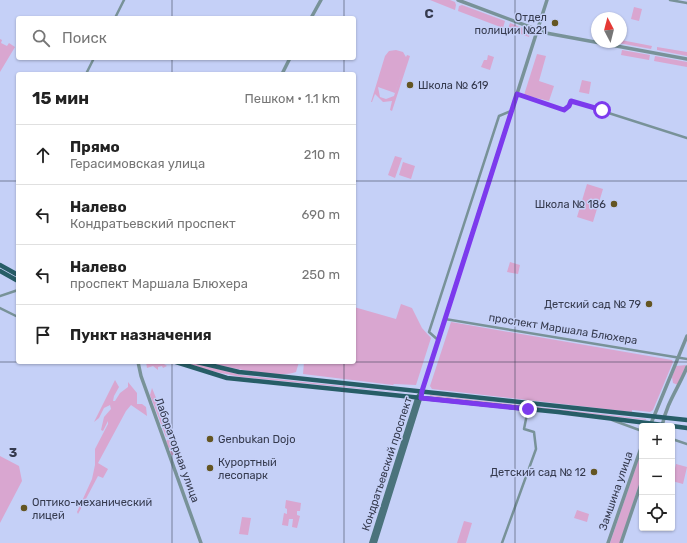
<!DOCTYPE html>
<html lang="ru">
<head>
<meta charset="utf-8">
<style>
	:root { --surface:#fff; --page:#f6f6f6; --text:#222; --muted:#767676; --line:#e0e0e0 }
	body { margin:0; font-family:Rubik,sans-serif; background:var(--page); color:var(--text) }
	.controls { position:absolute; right:12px; bottom:12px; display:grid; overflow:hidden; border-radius:4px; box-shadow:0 1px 3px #0004 }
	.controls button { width:36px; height:36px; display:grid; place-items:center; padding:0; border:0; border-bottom:1px solid var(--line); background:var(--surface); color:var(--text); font:20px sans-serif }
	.compass { position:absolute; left:591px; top:12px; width:36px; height:36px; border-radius:50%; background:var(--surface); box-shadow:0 1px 3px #0004; rotate:353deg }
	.stop { position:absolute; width:12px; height:12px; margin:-9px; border:3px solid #7c3aed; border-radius:50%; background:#fff }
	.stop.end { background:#7c3aed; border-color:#fff; box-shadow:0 1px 4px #0008 }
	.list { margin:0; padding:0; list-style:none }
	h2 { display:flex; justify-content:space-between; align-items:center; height:52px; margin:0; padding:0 16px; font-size:17px }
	h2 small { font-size:13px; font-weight:400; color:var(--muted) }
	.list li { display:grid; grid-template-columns:26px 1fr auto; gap:12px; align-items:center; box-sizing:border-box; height:60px; padding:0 16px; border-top:1px solid var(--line) }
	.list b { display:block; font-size:15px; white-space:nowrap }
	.list p { margin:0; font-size:13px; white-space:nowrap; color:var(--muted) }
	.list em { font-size:13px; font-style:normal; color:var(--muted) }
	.icon { flex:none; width:22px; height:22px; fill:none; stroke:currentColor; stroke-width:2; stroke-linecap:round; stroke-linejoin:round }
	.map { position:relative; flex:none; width:687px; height:543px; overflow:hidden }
	.search { position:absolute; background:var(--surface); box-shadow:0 1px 3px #0004; left:16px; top:16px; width:340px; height:44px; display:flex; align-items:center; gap:10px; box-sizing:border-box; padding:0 14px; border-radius:4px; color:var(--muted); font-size:15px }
	.panel { position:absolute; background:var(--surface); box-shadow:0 1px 3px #0004; left:16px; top:72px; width:340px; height:292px; border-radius:4px }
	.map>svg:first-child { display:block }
</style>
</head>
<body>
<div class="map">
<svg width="687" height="543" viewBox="0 0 687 543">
	<rect width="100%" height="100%" fill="#c5d0f7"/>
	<path fill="#d9a6d0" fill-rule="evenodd" d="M430,0H450L455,2L456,5L455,10Z
		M462,5L505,21L503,28L458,11L459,6Z
		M634,7L642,9L639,21L631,19Z
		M510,23L528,30V32L530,33L529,37L508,29Z
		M0,39L2,40L1,43L7,46L9,43L15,47L0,72Z
		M621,40L652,46L651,49L613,42H621Z
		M657,47L687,52V56L657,50Z
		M396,50L403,52L406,57L407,55L410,56L392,111L390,110L392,101L383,102L375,94L372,102H371L385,56L389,51ZM403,67L394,96L386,99L380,97L378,87L395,93Z
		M622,50L650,55L649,60L621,55Z
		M537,54L546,56L539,81L554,86L549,101L524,95Z
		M488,55L494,57L490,70L481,67L484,60H487Z
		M655,56L687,62V67L654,61Z
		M582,80L591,82L589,94L579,92Z
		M395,156L402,158L395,178L388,175Z
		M403,162L415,166L411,179L399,175Z
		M587,184L603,189L593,222L577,217Z
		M510,262L520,265L518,274L507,272Z
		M401,304L412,308L422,328L431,338L416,385L394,384L393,385L303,374L304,362H354V307L396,319Z
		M451,322L672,360L673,362L653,410L650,412L632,410V412L432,389L430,386Z
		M146,362H161L167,366L163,368L162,366L158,367V370L153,366L147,368Z
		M183,362H190L241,375L415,394L241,377L211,371Z
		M206,362H299L296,372C277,379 227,367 206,362Z
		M686,365L678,385L673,383L672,377L676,366Z
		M115,380L119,387L114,396L113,401H115L120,393L128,387V382L137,393V404H142L146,407L147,416L131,405L126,411L98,463L108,469L103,478L98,476L78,514L77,512L92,479L95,465V449L108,424V421L103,431L101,430L104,417L111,409L110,405L104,408L99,418L94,422Z
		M152,388L171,435L166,437L150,395Z
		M430,395L646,419V420L430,396Z
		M171,437L177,454L171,455L166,441Z
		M642,449V475L620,543H610Z
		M0,456L19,466L22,481L0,523Z
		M676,464L687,467L683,484L672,481Z
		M286,500L301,503L300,511H297V515L300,516L297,528L292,527L293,519H289L288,526L282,525L284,513L287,514V509L285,508Z
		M577,510L589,514L587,522L574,518Z
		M242,517L251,518L248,535L239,534Z
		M464,521L472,523L466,543H457Z"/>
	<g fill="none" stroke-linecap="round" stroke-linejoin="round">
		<path stroke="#789298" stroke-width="2.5" d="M670,0L687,3
			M115,18L124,0
			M86,74L94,58
			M517,94L564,110L569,106L571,101L687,138
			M0,296L18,290
			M0,308L18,317
			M445,319L687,359
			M438,340L429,332L499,116L511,111
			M612,420L642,431
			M672,439L687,444
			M502,543L536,449L534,432L524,429L528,409"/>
		<path stroke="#789298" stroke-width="3.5" d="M458,0L546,33L687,59
			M311,18L321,0
			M282,74L290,58
			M138,362L141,376L201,543
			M422,391L547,0
			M650,426L687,336
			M662,426C667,402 678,389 687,367
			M608,543L642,445
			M621,543L642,481"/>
		<path stroke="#4b737c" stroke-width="4" d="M371,543L417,398L422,391
			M375,543L421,396"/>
		<path stroke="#275d67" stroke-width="4.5" d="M0,265L18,275
			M0,271L18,281
			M176,362L227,378L558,412L671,426
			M197,362L239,372L687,420
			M672,426L687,428"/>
	</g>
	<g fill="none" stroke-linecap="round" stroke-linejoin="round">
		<path stroke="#7c3aed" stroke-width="5" d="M528,409L421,398L422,391L517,94L564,110L569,106L571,101L602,110"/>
	</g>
	<path fill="none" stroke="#353a4e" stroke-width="1" stroke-opacity="0.55" d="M172,0V18M344,0V18M515,0V543M172,58V74M344,58V74M0,181H18M354,181H687M0,362H18M18,362H354M172,362V543M344,362V543M354,362H687"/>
	<g fill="#645522" stroke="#c5d0f7" stroke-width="1.5">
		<circle cx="555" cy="23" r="4"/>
		<circle cx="410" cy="85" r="4"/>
		<circle cx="614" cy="204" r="4"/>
		<circle cx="649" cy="304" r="4"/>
		<circle cx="210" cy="439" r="4"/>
		<circle cx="210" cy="468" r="4"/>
		<circle cx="594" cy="472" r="4"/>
		<circle cx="24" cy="508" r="4"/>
	</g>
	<g text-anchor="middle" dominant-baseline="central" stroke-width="3" stroke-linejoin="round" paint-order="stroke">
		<g font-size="11" fill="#353a4e" stroke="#c5d0f7" text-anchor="end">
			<text x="547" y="17">Отдел<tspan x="547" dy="13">полиции №21</tspan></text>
			<text x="418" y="85" text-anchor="start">Школа № 619</text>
			<text x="606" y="204">Школа № 186</text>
			<text x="641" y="304">Детский сад № 79</text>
			<text x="218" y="439" text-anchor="start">Genbukan Dojo</text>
			<text x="218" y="462" text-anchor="start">Курортный<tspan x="218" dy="13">лесопарк</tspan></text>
			<text x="586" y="472">Детский сад № 12</text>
			<text x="32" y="502" text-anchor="start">Оптико-механический<tspan x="32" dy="13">лицей</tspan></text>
		</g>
		<g font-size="11" fill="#353a4e" stroke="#c5d0f7">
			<text transform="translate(563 329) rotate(9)">проспект Маршала Блюхера</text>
			<text transform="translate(177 450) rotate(70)">Лабораторная улица</text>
			<text transform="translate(387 464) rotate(-72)">Кондратьевский проспект</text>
			<text transform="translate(616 491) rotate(-71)">Замшина улица</text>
		</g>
	</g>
	<g font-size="13" text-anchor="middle" font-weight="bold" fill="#353a4e" stroke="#c5d0f7" stroke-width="3" stroke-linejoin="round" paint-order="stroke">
		<text x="429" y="18">C</text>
		<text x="13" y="457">3</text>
	</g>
</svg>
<div class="controls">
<button>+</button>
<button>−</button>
<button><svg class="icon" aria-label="locate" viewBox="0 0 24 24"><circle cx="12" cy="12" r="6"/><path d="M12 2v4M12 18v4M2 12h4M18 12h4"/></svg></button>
</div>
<svg class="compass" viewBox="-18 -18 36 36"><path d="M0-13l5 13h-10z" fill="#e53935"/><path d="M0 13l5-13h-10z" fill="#767676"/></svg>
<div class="stop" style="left:602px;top:110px"></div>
<div class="stop end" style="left:528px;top:409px"></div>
<div class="search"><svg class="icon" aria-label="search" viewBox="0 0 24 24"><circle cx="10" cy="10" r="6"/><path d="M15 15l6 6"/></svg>Поиск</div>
<section class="panel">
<h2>15 мин<small>Пешком · 1.1 km</small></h2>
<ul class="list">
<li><svg class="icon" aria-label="ahead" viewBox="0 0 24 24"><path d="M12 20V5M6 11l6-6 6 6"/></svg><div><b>Прямо</b><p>Герасимовская улица</p></div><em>210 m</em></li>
<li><svg class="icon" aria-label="left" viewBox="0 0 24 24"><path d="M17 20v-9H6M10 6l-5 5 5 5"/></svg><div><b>Налево</b><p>Кондратьевский проспект</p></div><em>690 m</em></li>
<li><svg class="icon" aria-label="left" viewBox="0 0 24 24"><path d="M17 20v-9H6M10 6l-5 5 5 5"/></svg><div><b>Налево</b><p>проспект Маршала Блюхера</p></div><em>250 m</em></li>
<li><svg class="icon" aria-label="arrive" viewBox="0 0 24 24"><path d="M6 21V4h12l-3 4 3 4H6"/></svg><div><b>Пункт назначения</b></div></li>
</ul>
</section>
</div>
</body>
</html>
